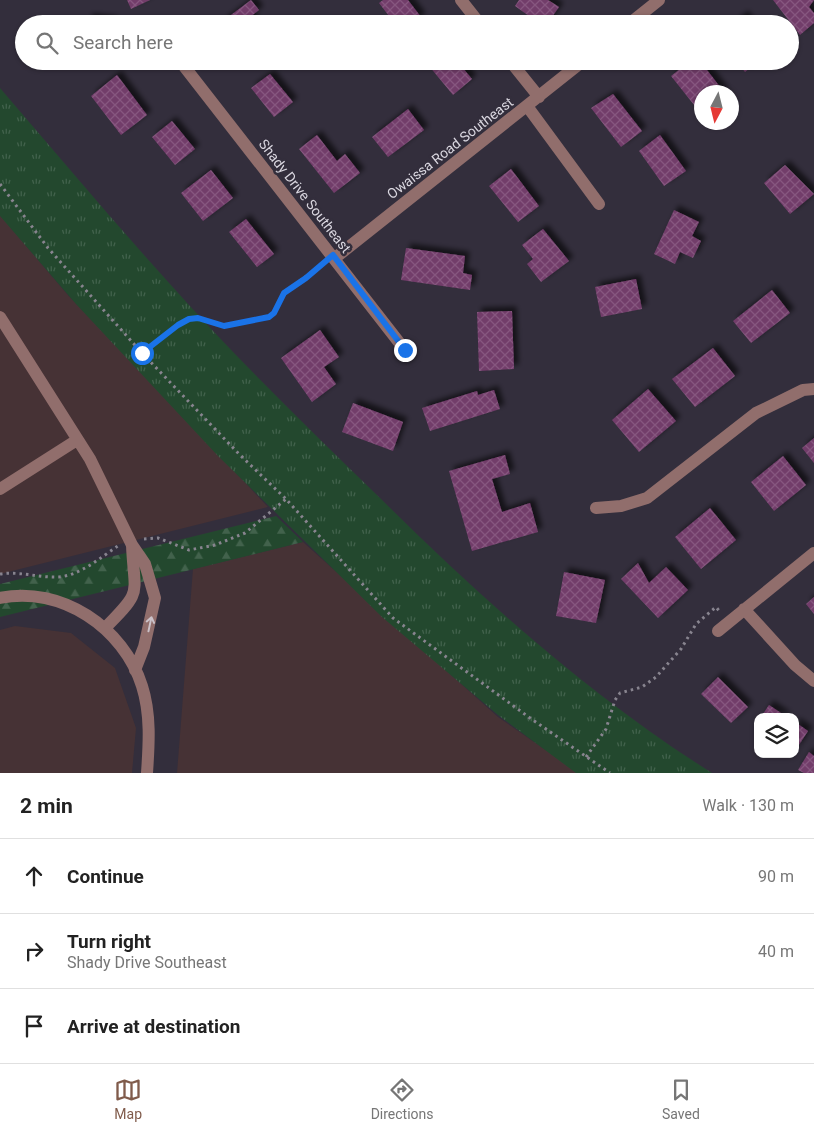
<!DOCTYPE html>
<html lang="en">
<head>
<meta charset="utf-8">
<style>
	:root { --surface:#fff; --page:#f2f2f2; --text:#222; --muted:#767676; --line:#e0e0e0; --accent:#805b4b }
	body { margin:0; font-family:Roboto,sans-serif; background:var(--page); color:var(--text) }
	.controls { position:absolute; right:15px; bottom:15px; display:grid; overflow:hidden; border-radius:10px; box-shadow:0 1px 4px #0004 }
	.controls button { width:45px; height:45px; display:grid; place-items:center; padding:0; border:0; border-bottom:1px solid var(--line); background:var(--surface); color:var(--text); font:25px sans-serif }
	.compass { position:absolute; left:694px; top:85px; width:45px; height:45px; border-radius:50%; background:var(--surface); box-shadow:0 1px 4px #0004; rotate:187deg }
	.stop { position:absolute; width:15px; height:15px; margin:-11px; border:4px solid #1a73e8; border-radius:50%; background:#fff }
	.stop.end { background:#1a73e8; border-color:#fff; box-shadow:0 1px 5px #0008 }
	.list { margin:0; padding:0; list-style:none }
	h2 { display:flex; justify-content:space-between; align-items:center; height:65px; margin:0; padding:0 20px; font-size:21px }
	h2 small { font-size:16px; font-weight:400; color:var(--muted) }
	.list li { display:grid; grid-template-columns:32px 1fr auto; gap:15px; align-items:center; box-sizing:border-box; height:75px; padding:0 20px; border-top:1px solid var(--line) }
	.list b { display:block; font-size:19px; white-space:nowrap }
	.list p { margin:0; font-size:16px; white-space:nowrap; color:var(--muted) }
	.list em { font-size:16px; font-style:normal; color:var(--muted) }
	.icon { flex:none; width:28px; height:28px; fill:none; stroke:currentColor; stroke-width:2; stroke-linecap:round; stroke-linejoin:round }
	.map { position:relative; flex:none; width:814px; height:773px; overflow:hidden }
	.search { position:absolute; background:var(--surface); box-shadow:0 1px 4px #0004; left:15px; right:15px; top:15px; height:55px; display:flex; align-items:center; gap:12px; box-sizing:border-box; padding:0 18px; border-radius:28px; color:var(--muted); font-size:19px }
	.sheet { height:290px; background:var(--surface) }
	nav { display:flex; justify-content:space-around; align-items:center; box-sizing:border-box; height:70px; border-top:1px solid var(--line); background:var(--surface); font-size:14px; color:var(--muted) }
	nav a { display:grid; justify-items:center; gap:2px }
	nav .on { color:var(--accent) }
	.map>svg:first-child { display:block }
</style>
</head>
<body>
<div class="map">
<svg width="814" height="773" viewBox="0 0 814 773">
	<defs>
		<pattern id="grass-tufts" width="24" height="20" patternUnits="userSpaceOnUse" patternTransform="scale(1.25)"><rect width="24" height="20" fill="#23482e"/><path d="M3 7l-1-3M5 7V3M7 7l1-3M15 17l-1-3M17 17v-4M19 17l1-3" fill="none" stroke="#42624c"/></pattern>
		<pattern id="forest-firs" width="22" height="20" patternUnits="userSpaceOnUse" patternTransform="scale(1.25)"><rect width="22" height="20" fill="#23482e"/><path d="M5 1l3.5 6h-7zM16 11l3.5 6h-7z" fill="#42624c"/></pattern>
		<pattern id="building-cross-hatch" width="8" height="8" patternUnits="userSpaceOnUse" patternTransform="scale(1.25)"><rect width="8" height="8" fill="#723c6a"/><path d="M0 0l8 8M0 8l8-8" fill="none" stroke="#86577f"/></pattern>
		<filter id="shadow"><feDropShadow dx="4.5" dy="-4.5" stdDeviation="2.5" flood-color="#0009"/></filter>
	</defs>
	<rect width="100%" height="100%" fill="#332e3c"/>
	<path fill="#463235" d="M0,215L67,294L268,507L0,574Z
		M303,542L498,717L579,773H177L193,569Z
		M15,626L71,633L115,668L136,728L132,773H0V630Z"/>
	<path fill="url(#grass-tufts)" d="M0,88C56,153 112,220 170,284C236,358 308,428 379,497C482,599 589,695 712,773H576L498,715L382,617L218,456L76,304L0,216Z"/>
	<path fill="url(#forest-firs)" d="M276,516L303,542L0,617V584Z"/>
	<path fill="url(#building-cross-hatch)" filter="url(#shadow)" d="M127,0H150L131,9Z
		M251,0L259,10L250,17L256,24H225L223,21Z
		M383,0H408L421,17L412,24H395L379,3Z
		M519,0H548L559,7L547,24H540L515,6Z
		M773,0H814L809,7L814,13V23L800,35Z
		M744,15L750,24H733Z
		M88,18L113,21V24H88Z
		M434,61H457L472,79L453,95L429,66Z
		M690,61H700L724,92H702V115L671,76Z
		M736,61H759L745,72Z
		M270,74L293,102L274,117L251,88Z
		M117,75L147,115L121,135L91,96Z
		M613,94L642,131L621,147L591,108Z
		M408,109L424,130L388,157L372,137Z
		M172,121L195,149L175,165L152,137Z
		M317,135L337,161L345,154L360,173L334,193L299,149Z
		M660,135L686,171L664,186L639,151Z
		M785,165L814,194L790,214L764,183Z
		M511,169L539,206L518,222L489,186Z
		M211,170L233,198L203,221L181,193Z
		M674,210L699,222L692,236L701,241L693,258L680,252L675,264L654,254Z
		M246,219L274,254L257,267L229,232Z
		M543,229L569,261L541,282L527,264L533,259L522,245Z
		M406,248L465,256L463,273L472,275L470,290L401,280Z
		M636,279L642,309L601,317L595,287Z
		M772,290L790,313L751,343L733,321Z
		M512,311L514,369L479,371L477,312Z
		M320,330L339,357L324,367L336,384L312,402L281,358Z
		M713,348L735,376L695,407L672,379Z
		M648,389L676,421L639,452L612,420Z
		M494,390L500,409L430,431L422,408L477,391L478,395Z
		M353,403L403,422L393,451L342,432Z
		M814,438V463L802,448Z
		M505,455L510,474L492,479L502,512L530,503L538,532L472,551L449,471Z
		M783,456L806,485L774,511L751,482Z
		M710,508L736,540L701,569L675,537Z
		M638,563L649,583L666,567L688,590L658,618L621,579Z
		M564,572L605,580L596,623L556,616Z
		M814,597V614L806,604Z
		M718,677L748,707L731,723L701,694Z
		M769,705L787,717H761Z
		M795,722L808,731L795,751Z
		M809,752L814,756V773H804L798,770Z"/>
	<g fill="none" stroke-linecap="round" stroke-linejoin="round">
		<path stroke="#88848f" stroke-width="3" stroke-dasharray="2.5 4" stroke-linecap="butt" d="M0,184L48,248L142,353L239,454L286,499L393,618L530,718L610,773
			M142,353L178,325L189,319L198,318L223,326L269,317L274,313L284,293L321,265
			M144,539L158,538L189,550L215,545L245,533L286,499
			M0,574C20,571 39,578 59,577C81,575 101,557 118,546
			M586,757L606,729L615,700L620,693L642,687L656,677L681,649L696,624L716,607L720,612"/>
		<path stroke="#916e6c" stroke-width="12" d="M461,0L480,24
			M629,24L659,0
			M180,61L405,350
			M510,61L539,97
			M527,106L599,204
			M335,258L583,61
			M0,317L90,459L132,545L145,564L155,598L144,647L135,670
			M0,489L77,440
			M596,508L621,506L647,498L756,413L803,390L814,389
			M0,598C61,585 124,628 142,686C151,714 149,744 147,773
			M744,609L795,665L814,681
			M105,628C144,589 134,596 132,545
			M718,631L814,553"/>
	</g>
	<defs><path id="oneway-shaft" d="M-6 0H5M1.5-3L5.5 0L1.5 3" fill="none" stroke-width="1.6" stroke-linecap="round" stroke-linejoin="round" transform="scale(1.25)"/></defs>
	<use stroke="#cbc2c9" href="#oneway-shaft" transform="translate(150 624) rotate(-78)"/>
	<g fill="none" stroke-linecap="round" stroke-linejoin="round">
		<path stroke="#1a73e8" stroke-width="6" d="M142,353L178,325L189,319L198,318L224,326L269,317L274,313L284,293L306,278L333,255L405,350"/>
	</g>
	<g text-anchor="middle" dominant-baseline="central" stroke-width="5" stroke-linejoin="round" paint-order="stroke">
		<g font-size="14" fill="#dad7e0" stroke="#332e3c">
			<text transform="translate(450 148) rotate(-38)">Owaissa Road Southeast</text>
			<text transform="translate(305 196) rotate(52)">Shady Drive Southeast</text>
		</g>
	</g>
</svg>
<div class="controls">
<button><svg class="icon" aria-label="layers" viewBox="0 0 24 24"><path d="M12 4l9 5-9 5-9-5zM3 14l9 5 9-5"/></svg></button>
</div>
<svg class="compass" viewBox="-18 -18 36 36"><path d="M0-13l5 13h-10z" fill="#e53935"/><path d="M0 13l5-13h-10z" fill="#767676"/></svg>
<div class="stop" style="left:142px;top:353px"></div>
<div class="stop end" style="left:405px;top:350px"></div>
<div class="search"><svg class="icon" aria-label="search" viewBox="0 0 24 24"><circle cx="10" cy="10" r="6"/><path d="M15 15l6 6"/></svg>Search here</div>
</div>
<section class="sheet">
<h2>2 min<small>Walk · 130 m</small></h2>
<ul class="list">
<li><svg class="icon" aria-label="ahead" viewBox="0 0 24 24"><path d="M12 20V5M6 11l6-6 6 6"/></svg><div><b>Continue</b></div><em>90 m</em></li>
<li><svg class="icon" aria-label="right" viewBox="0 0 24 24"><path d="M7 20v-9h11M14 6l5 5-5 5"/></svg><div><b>Turn right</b><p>Shady Drive Southeast</p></div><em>40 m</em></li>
<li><svg class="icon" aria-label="arrive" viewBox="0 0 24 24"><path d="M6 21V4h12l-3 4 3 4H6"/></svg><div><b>Arrive at destination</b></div></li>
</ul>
</section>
<nav>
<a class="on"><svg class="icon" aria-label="map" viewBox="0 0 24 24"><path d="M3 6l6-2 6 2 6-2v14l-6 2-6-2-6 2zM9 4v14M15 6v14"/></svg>Map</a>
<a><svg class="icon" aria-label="directions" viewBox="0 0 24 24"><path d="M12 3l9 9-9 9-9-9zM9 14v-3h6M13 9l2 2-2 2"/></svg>Directions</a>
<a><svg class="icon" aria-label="saved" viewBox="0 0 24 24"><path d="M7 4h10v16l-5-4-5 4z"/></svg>Saved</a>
</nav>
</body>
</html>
